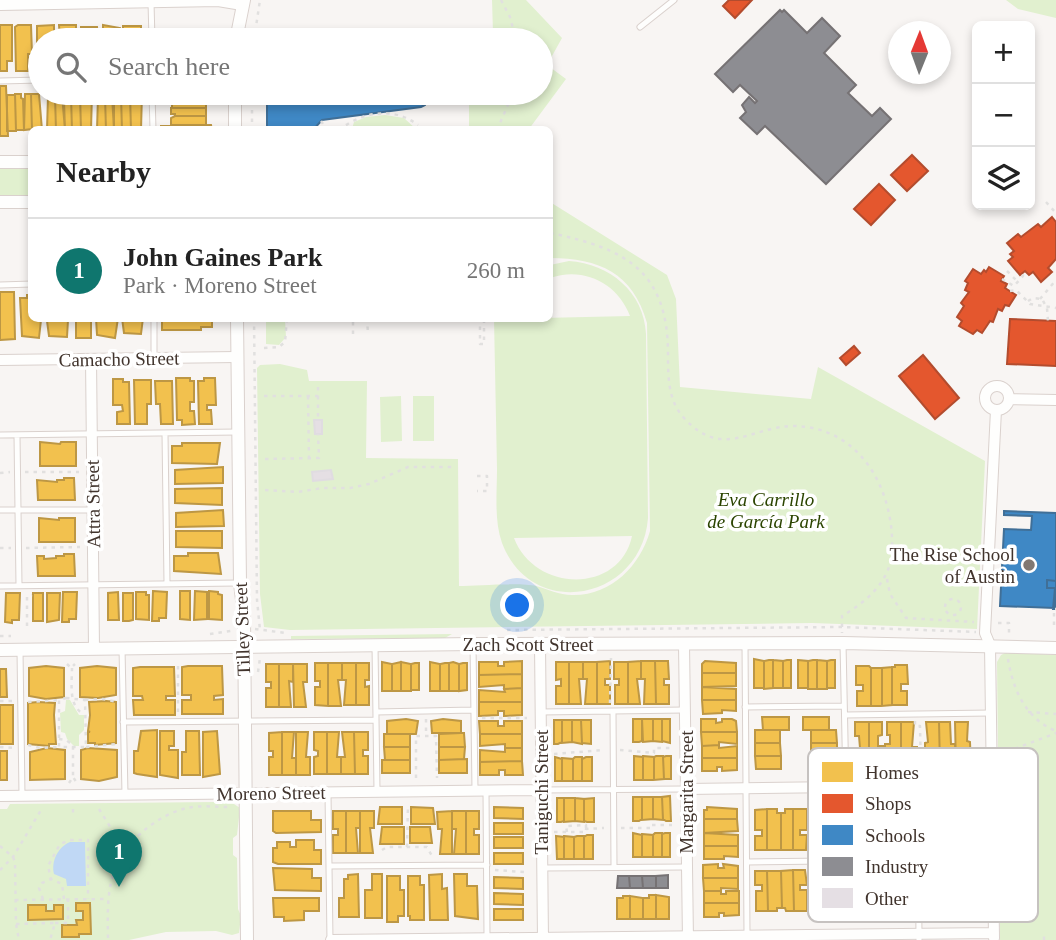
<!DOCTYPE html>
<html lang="en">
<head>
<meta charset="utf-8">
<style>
	:root { --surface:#fff; --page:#f6f6f6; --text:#222; --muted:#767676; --line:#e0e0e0; --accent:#0f766e }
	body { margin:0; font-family:"Times New Roman",serif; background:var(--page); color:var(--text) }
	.controls { position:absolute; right:21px; top:21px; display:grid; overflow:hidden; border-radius:10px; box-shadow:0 4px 10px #0003 }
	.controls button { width:63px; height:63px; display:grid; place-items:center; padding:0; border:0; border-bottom:2px solid var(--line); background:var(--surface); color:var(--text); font:35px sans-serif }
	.compass { position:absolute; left:888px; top:21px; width:63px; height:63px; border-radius:50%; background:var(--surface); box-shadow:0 4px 10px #0003; rotate:1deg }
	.you { position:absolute; left:518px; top:606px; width:24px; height:24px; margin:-18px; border:5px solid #fff; border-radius:50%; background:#1a73e8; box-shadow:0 0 0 10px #1a73e833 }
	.badge { display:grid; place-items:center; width:46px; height:46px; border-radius:50%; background:var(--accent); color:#fff; font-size:23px; font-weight:700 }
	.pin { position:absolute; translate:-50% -58px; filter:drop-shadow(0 2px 4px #0008) }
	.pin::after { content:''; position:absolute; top:37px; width:24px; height:21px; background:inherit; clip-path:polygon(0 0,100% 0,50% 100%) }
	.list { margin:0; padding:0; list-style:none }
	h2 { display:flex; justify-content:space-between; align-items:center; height:91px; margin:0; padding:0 28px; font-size:30px }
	h2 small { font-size:23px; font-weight:400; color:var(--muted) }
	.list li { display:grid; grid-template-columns:46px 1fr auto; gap:21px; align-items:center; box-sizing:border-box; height:105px; padding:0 28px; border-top:2px solid var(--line) }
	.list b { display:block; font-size:26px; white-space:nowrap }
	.list p { margin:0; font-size:23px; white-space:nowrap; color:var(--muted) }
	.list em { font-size:23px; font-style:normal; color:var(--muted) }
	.icon { flex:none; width:38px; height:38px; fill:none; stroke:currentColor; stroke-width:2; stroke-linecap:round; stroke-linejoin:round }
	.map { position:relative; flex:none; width:1056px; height:940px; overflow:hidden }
	.search { position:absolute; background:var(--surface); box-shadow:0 4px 10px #0003; left:28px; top:28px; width:525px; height:77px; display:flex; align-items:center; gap:18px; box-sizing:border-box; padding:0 24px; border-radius:38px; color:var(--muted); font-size:26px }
	.panel { position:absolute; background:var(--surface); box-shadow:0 4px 10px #0003; left:28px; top:126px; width:525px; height:196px; border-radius:10px }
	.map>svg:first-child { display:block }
</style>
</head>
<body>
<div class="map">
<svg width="1056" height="940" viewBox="0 0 1056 940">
	<rect width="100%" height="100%" fill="#f8f5f3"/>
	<path fill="#e1f0cf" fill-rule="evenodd" d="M492,0H526L562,38L547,65L566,79L529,129H469V93H541V40H489L493,33Z
		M1006,0H1056V18L1018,9Z
		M385,115L404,118L416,129H352L354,122L366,117Z
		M31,167V197H0V168Z
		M550,202L667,275L676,299L680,387L811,399L818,367L985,461L977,629L812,623L290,630L264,627L260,594L257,368L260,365L280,364L307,370L309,381H367L366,458L458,459L459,586C478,586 520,582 536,586C548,589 559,595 572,595C611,596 640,566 650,531L647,323C633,273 599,258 550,258Z
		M569,261C610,264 644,292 646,334L648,518C642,600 532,622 502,543C494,520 497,493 497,469C496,419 495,369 494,319L630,316C618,283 583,266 550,278V265ZM632,536C620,594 535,593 514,538Z
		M266,319H285L286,337L279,345L266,344Z
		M401,396L402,441L381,442L380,397Z
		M413,396H434V441H413Z
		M452,634L445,638L291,639V636Z
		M1007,652L1056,655V940H1000L997,662L1001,655Z
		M66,700H70L79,715H84V730L79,735V746H74L67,739L65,733L61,732L60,713L65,711Z
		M216,802H231L240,808L237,835L233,838V855L237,858L238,909L241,916L239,933L232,935L216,931L166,932L129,940H0V809H7L10,804Z"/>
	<path fill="#c0d8f5" d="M70,842H85L86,886H67L66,879L54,874C51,861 58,847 70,842Z"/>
	<path fill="#f2c14e" stroke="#bd9744" stroke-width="2" d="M0,25H12V61H7V71H0Z
		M18,25H31L32,54H28V71H16L15,27Z
		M54,25V40H40V71H37V26Z
		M59,25H76V40H60Z
		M103,25L120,28V40H103Z
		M123,26H141V40H123Z
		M81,27H97L98,40H81Z
		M160,30L210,32V40H160Z
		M0,86H6L8,136H0Z
		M80,93H92L91,130H81Z
		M130,93H142L141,130H131Z
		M162,93H212V100L162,99Z
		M15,94H21V98L23,99L24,130H16Z
		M25,94H31L32,129L24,130Z
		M31,94H39L42,130H32Z
		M7,95H15L16,131H7Z
		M62,95L65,130H56L55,96Z
		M66,95H71L72,130H65L64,100H66Z
		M112,95L114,130H106L105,96Z
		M116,95H121L122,130H114V100H116Z
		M48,96H55L56,130H47Z
		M71,96H80L81,130H72Z
		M98,96H105L106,130H97Z
		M121,96H130L131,130H122Z
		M172,99L206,100V108H172Z
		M171,108H206V116H175V114H171Z
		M175,116H206V125H171V118Z
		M211,125L212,130H161V126Z
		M0,292H14L15,339L0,340Z
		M27,295H32V318L41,320L39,338L22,336L20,298H27Z
		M49,318L68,320L67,337L49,336L47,321Z
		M76,318H91V338H76Z
		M118,318L115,338L97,335L96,318Z
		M122,318H143L141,334L124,333Z
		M162,319H212V327H201V330H162Z
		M176,378H190V381H194V402H190V411H194L195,424L182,425V420H177Z
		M204,378H215L216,405H207V410H211L212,424H199L198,381H204Z
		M113,379H123V382H129L130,424H117V412L123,411L122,405H113Z
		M134,380H151V404H147V424H135Z
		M155,381H172L173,424H161L160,404H156Z
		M40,442L60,444L61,442H76V466H40Z
		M182,443H220L217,464L172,463V446H182Z
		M223,467V483L175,484V470Z
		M64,478H74L75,500H38L37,480L57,482V480H64Z
		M222,488V505L175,503V489Z
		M223,510L224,526L176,527V513Z
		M39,518L59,520V518H75V542H39Z
		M176,531H222V548L176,547Z
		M188,553H218L221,574L174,571V556H188Z
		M64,554H74L75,576H38L37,556H44V559L56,558V556H64Z
		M153,591L167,592L166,618H159V621H152Z
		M180,591H190V620L180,619Z
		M195,591L207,592V619L194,620Z
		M209,591L218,592V594L222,595V620L209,619Z
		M63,592H77L76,619H69V622H62Z
		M118,592L119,620H108V593Z
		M136,592H146V595H149V620L136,619Z
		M6,593H20L19,620H12V623L5,622Z
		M33,593H43V621H33Z
		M47,593H60L59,620L47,622Z
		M123,593H133V620L129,621H123Z
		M754,659L764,661V688H754Z
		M769,660H773V688L764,689V661Z
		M773,660L783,661V688H773Z
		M787,660H791V688H783V661Z
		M798,660L808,661V688H798Z
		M813,660H817V689H808V661Z
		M817,660L827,661V689H817Z
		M831,660H835V688H827V661Z
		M522,661V674L479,675V662H498V666H504V662Z
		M610,661V679H605V685H610V704H597V662Z
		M641,661H655L656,704H644L645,679H641Z
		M641,661V679H637L640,704H628V662Z
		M655,661H668L669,679H664V685H669V704H656Z
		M705,661L736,663V673H702V664Z
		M382,662L392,664V691H382Z
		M401,662L411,664V691H401Z
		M401,662V691H392V664Z
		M430,662L440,664V691H430Z
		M453,662L459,664V691H449V663Z
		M556,662H569V704H556V686H561V679L556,680Z
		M569,662H583V679H579L581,704H569Z
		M583,662H597V704H585L587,679H583Z
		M614,662H628V704H615V685H619V679H614Z
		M315,663H328V706L315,705V687H320V681H315Z
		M328,663H342V680H338L341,706H328Z
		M342,663H356V705H344L346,680H342Z
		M356,663H369V680H365V687L369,686V705H356Z
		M415,663H419V690H411V664Z
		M445,663H449V691H440V664Z
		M463,663H467V690L459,691V664Z
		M266,664H279V707H266V688H271V682H266Z
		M279,664H293V682L289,681L291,707H279Z
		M293,664H307V682H303L306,707H294Z
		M895,665H907L908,684H901V691H907V705H892V667H895Z
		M46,666L64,668V697L46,699L29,696V668Z
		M97,666L116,668V695L98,698L80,697V668Z
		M188,666H222L223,695L214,696V700L223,699V714H182V700H191V695H182V667Z
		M856,666H869L871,668V706H857V691H863V685H856Z
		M140,667H174L175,696H166V700H175V715H134L133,700H143L142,696H133V668Z
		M892,667V705L882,706V668Z
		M871,668H882V706H871Z
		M0,669H6L7,697H0Z
		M702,673H736V686L702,687Z
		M522,674V688L504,689V685L479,687V675Z
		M702,687L736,689V700H702Z
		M522,688V702H479V690L505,692L504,689Z
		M702,700H736V711L722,710V713L703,714Z
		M106,701L116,702V743L95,745V743H88V732H90L88,731L90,715L89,702Z
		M38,702L55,703L54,715L56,744H49V746L28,744V703Z
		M479,702H522V715L504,716V711H498V715L479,716Z
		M0,705H13V744H0Z
		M762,717H789V730H763Z
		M803,717H829V730H803Z
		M406,719L418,721L416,734H387V721Z
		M443,719L461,721V733H432L431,721Z
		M633,719H642V741L639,742H633Z
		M642,719H653V741L643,742Z
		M653,719H662V742L653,741Z
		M662,719H670V743L662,741Z
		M701,719H716V723L722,722V719H732L736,721L737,732H701Z
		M554,720H562V742L558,744H554Z
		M562,720H572V742L562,743Z
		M572,720H581L582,744L572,742Z
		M581,720H591V744L582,743Z
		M479,721H498V726H504V721H522V734H480Z
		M855,722H869V768H852V748H860L859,736H855Z
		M869,722H882V735L878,736V746H885V766H869Z
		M887,722H901V766H885V744H890V735H887Z
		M901,722H914L912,747H917V767H901Z
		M926,722H939L940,766L925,767V743L928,742Z
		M939,722H950L951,744H955L956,766H940Z
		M955,722H968L967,741L970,742L971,767H956Z
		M157,730V777L137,774L134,773V751H138L141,731Z
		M755,730H780V743H755Z
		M811,730H836L837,743H811Z
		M160,731H174V746H169V750H178V778L160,775Z
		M186,731H199L200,775H182V752H186Z
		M217,731L220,774L203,777V732Z
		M282,732V775H269V757H273V751H269V733Z
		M282,732H294L292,758H296V775H282Z
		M296,732H308L306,757H310V775H296Z
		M314,732H327V774H314V757L318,756V751L314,750Z
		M327,732H339L337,757H341V774H327Z
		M342,732H354L355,774H341V757H345Z
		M354,732H368V750H363V756H368V774H355Z
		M701,732H737V744L719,742V745L702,746Z
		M461,733H464L465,747H439V734Z
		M384,734H410V747H384Z
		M480,734H522V748H505V744L480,746Z
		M755,743H780L781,756H755Z
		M811,743H837V756H811Z
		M719,745V748L737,746V758H702V746Z
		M384,747H410V760H385Z
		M439,747H465L464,759L439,760Z
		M47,748L65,750V779L30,780V752Z
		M88,748L117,750V777L99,781L81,779V750Z
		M505,748H522V761L480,762V750L505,752Z
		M0,751H7V780H0Z
		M634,756L643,757V780H634Z
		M643,756L654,757V780H643Z
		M656,756H663L664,779L654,780V757Z
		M666,756H671V779H664L663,757Z
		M755,756H781V769H756Z
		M555,757L562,759V781H555Z
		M575,757H582V781H573V759Z
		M586,757H592V781H582V759Z
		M562,758L573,759V781H562Z
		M702,758H737V770L722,771V767H717V771H702Z
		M467,759V773H439V760Z
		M382,760H410V773H382Z
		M522,761L523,775H505V770H499V775H480V762Z
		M670,796L671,821H666L663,819L662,797Z
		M633,797H642V819L639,821H633Z
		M642,797H653V819L642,820Z
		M653,797H662L663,820L653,819Z
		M557,798H564V821L561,822H557Z
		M564,798H575V821L564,822Z
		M575,798L584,799V822L575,821Z
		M594,798V822H587L584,821V799Z
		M380,807H402V824H378Z
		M411,807L433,808L435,824H411Z
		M494,807L523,808V819L494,818Z
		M707,807L737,809V819H704V810H707Z
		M767,809H777V813H781V850H767Z
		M767,809V850H755V836H762V830H755V810Z
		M785,809H793V850H781V813H785Z
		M793,809H807V830H800V835H807L806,850H793Z
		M273,811H311V820H321V832L276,833L273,831Z
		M333,811H346V853H333V835H338V829H333Z
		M346,811H360V828H356L358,853H346Z
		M360,811H374V828H370L373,853H360Z
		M452,811V854H440L442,829H438L437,812Z
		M452,811H466V854H454L456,829H452Z
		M466,811H479V829H474V835H479V854H466Z
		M704,819H737L738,831L704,833Z
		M494,823H523V834H494Z
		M382,827H404V844H380Z
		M410,827H430L432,843H410Z
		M633,833L642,835V857H633Z
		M655,833H662V857H653V835Z
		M665,833H670V857H662V834Z
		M704,833L738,835V846H704Z
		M642,834L653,835V857H642Z
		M587,835H593V859H584V837Z
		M556,836L564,837V859H557Z
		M564,836L574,837V859H564Z
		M577,836H584V859H574V837Z
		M494,837H523V848H494Z
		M296,840H314V850H321V864H278L273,862V848H277V842H290V847H296Z
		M704,846H738V857L724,856V859H704Z
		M494,853H523V864H494Z
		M718,864V868H724L723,864L738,866V878H703V865Z
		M273,868L312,869V878H321V891L275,890Z
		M793,870H805L807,885H800V890H807V911H794Z
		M793,870L794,911H786L785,908H782L781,871Z
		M755,871H767L768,911H756V891H762V885H755Z
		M767,871H781L782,908H777V911H768Z
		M358,874L359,917H339V898H344V879H348V875Z
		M372,874H382V918H365V890H372Z
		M442,874V889L447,888L448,920H430L429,875Z
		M454,874H467V886H477L478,919L455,916Z
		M387,876H400V890H404V916H398V922H387Z
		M408,876H420V885H424V920H410V916H408Z
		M494,877L523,878V889L494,888Z
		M703,878H738V889L721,888V891H704Z
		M704,891H721V894H726V891H739V903H704Z
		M494,893L523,894V905L494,904Z
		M649,895H656V919H643V898H649Z
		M656,895L669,897V919H656Z
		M623,896H630V919H617V898H623Z
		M630,896L643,898V919H630Z
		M273,898H319V911H304V920L284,921V917H274Z
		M76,903H90L91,934H79V937H62V925H77L76,920H83V911H76Z
		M704,903H739V915L724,916V913H719V917H704Z
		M28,905H46V911H54V905H63V919L28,920Z
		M494,909H523V920H494Z"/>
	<path fill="#e4572e" stroke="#b34c2e" stroke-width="2" d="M729,0H752L735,18L723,6Z
		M912,155L928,171L907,191L891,175Z
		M879,184L895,200L871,225L854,209Z
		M1052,217L1056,222V259L1048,268L1052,272L1041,282L1033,272L1029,275L1025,271L1020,275L1008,261L1013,257L1010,254L1014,251L1007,243L1018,234L1021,237L1038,224L1041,227Z
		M989,267L1004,276L1001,281L1007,284L1005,288L1016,295L1009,306L1005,305L1002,311L998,309L993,322L990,321L982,333L977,330L973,334L959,326L962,321L957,317L964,306L961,303L969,292L965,290L968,283L965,281L973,269L981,274L984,270L986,272Z
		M1010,319L1056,321V366L1007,364Z
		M854,346L860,353L846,365L840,358Z
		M923,355L959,398L935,419L899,376Z"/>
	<path fill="#3f88c5" stroke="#406f97" stroke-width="2" d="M267,93H429L425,105L421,107L322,120L313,130H267Z
		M1004,511L1056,513V581L1047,580V588H1055L1054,608L1000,606L1004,529L1031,530L1032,516L1004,515Z
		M1047,580L1056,581V609H1053L1055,588H1047Z"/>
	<path fill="#8d8d92" stroke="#767274" stroke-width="2" d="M780,10L782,12L784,10L807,33L822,18L840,36L824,53L856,85L848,93L872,116L880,108L891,119L826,184L765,126L757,134L740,118L746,112L742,105L749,97L755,103L757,101L740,85L733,92L715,74Z
		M668,875V888H656V876Z
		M618,876H629L630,888H617Z
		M629,876H642L643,888H630Z
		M642,876H656V888H643Z"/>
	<path fill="#e5dfe4" stroke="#e0dce1" stroke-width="2" d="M314,420H322V434H315Z
		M331,470L333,479L313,481L312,472Z"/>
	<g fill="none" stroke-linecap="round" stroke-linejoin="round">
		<defs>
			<path id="service" d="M151,2L152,40
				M640,27L674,0
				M0,81L40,80
				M152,93L153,130
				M0,285L32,284
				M154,318V357
				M165,433L167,583
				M0,435L238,432
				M17,435L19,585
				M0,510H91
				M0,586L238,583
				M745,643L747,934
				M843,643L846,787
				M473,644L475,790
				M375,645L377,791
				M122,648L125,795
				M20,650L22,796
				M745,707L843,706
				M613,711L614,867
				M376,712L474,710
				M541,712L684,710
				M845,715L991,713
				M123,722L376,720
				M918,786L919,940
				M486,790L487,938
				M541,790L685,789
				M328,793L330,940
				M747,862L920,860
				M329,866L487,865
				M542,868L686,867"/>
			<path id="minor" d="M0,5L218,1L242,5
				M91,359L94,648
				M0,360L237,357
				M985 398a12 12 0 1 1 24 0a12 12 0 1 1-24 0Z
				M1009,399L1056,400
				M540,644L543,940
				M684,644L688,940
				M686,789L992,785
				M0,796L541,790
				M994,938L990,645L985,633L996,410
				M331,940L994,933"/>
			<path id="tertiary" d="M236,40L244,0
				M235,93V130
				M0,162H32
				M0,202H32
				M237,318L240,583L244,617L247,940
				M0,650L473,644L843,643L1056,648"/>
		</defs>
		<use href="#service" stroke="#dad1cd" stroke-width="7"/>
		<use href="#minor" stroke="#dad1cd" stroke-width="12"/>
		<use href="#tertiary" stroke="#dad1cd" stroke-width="14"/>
		<path stroke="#e1e0df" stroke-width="2.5" stroke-dasharray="3.5 5" stroke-linecap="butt" d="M501,0L510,17L516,40
			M254,40L260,0
			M252,93V130
			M321,121L327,130
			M339,130C362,112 393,106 418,125
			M497,130L513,93
			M1046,202L1056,213
			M550,233C624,248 668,270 668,354C668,377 668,402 685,419C723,460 752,426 794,426C861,427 895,491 892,552C890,582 866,602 842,616V633
			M1007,271L1017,281
			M1002,279L1014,286L1023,276V272
			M1010,291L1016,290L1030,304L1056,308
			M1040,299L1056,280
			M1028,301L1033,298L1042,299L1047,308L1048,321
			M254,318L257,600L260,630
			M367,318L368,334
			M480,318V344H484V318
			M353,334V318
			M264,348L279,347L285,342L287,318
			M264,396H318V383
			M308,396L309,458
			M318,396V420
			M265,459L319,458L318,434
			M25,472H79
			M0,473L10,472
			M477,476H487V491H477
			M265,490L297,492L323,488H350L369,484L408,467H454
			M0,548H11
			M26,548L80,547
			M887,579L890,594L906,618L974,622
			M945 607a8 8 0 1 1 16 0a8 8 0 1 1-16 0Z
			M998,623H1009V635
			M1054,625V609H1056
			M27,626V597L32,595
			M255,629L286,633
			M507,630L842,627L976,632
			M210,634L231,631
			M0,636H11
			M1008,659C1013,690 1026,719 1056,731
			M67,664L71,668L75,664
			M72,668C72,683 68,707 84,714
			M258,672L260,658
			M66,698L85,700L86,747H59V700Z
			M85,700L103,699L117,702
			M0,701H14
			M28,702L59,700
			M610,703L611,658
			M178,712V663
			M1028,712L1056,714
			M482,718H527
			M426,719V736
			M915,721V726H920L921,773
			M59,739L66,740L73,745V777
			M28,745L40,748L59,747
			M0,747L14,748
			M86,747L117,744
			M620,750L654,753V748H672
			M554,754L603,750
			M1004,762L1017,748L1056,733
			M416,778V736H436L437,778
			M69,783L73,777L77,783
			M73,809V817
			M99,809L124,849
			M621,828H651V825H672
			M554,832H586V829L604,828
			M567,832L566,826L586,825V828
			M0,846L13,857L15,862L16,924L19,940
			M407,847L408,805
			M382,850L387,847H427L432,856
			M0,870L13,857L41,810
			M495,870L524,872
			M43,899L39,888L42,883L51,879
			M64,899L62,884L51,879L48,866L60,844L70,840H88V899
			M15,900L107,899
			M55,923H68V899
			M16,924L55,923L50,940
			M108,938C107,896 107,864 140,834C153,822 170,812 187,808C199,805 217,807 230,807
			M1044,940V934"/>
		<use href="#service" stroke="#fefefd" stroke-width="5"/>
		<use href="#minor" stroke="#fefefd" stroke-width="10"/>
		<use href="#tertiary" stroke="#fefefd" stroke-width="12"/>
	</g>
	<circle fill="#817872" stroke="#fff" stroke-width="2.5" cx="1029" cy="565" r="7"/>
	<g text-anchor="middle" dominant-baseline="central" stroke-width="7" stroke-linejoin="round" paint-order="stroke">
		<g font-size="19" fill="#41342d" stroke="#fff">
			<text transform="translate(119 359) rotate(-1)">Camacho Street</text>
			<text transform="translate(93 504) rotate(-91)">Attra Street</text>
			<text transform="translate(242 629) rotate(-92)">Tilley Street</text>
			<text x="528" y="644">Zach Scott Street</text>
			<text transform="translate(541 792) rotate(-90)">Taniguchi Street</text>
			<text transform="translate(686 792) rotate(-90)">Margarita Street</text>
			<text transform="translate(271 793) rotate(-1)">Moreno Street</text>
		</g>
		<g font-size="19" font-style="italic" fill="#2b4400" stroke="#fff">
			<text x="766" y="499">Eva Carrillo<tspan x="766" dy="22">de García Park</tspan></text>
		</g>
		<g font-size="19" fill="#41342d" stroke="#fff" text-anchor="end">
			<text x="1015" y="554">The Rise School<tspan x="1015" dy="22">of Austin</tspan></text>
		</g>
	</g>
	<rect x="808" y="748" width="230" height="174" rx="10" fill="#fff" stroke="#c6c2c0" stroke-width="2"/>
	<rect x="822" y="762" width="31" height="20" fill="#f2c14e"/>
	<rect x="822" y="794" width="31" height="19" fill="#e4572e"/>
	<rect x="822" y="825" width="31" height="20" fill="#3f88c5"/>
	<rect x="822" y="857" width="31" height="19" fill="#8d8d92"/>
	<rect x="822" y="888" width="31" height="20" fill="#e5dfe4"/>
	<g font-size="19" fill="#41342d">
		<text x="865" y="779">Homes</text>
		<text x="865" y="810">Shops</text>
		<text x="865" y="842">Schools</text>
		<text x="865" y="873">Industry</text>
		<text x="865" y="905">Other</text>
	</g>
</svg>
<div class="controls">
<button>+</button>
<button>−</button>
<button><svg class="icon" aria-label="layers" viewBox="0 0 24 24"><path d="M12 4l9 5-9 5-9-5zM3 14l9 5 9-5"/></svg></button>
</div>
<svg class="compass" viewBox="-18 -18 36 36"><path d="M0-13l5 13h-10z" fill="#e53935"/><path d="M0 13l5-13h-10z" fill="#767676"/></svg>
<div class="you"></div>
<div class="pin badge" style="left:119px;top:887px">1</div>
<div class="search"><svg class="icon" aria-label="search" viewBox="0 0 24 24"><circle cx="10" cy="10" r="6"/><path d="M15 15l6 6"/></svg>Search here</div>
<section class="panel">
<h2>Nearby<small></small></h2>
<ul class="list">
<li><span class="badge">1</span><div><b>John Gaines Park</b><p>Park · Moreno Street</p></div><em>260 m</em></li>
</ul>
</section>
</div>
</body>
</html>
